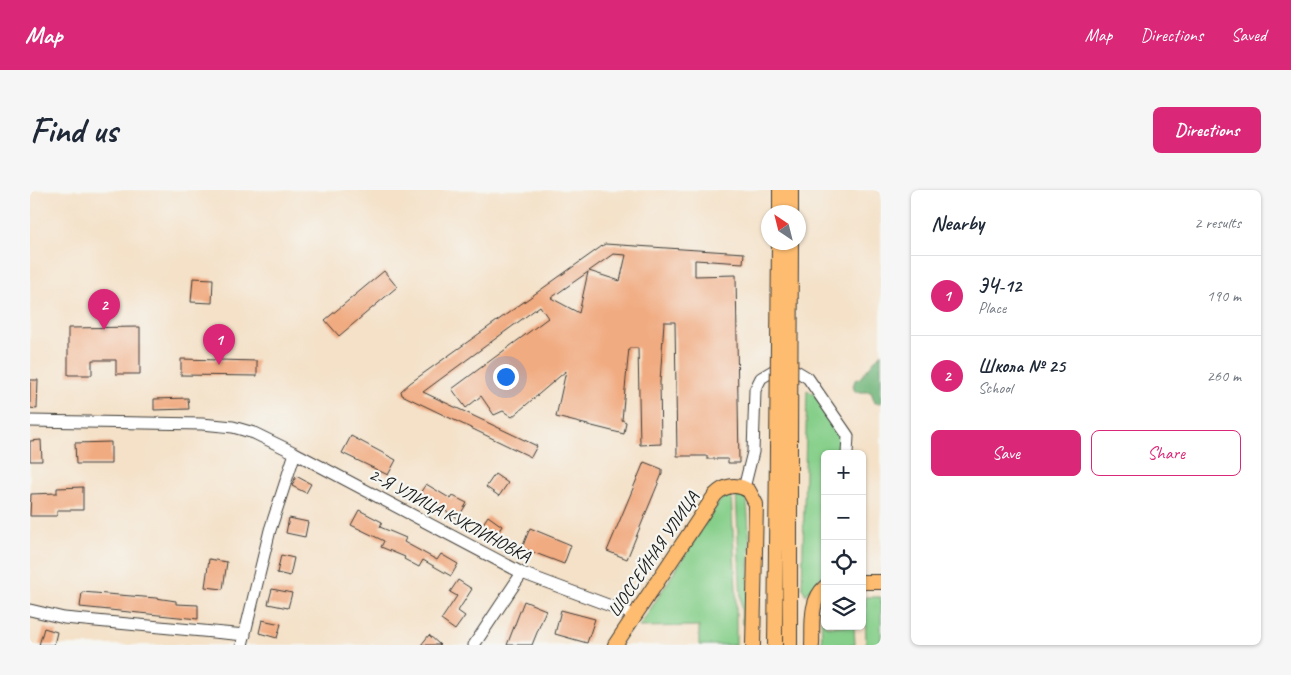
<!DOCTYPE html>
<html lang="en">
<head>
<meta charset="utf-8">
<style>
	:root { --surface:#fff; --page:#f6f6f7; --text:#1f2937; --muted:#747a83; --line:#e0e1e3; --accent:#db2777 }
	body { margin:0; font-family:Caveat,sans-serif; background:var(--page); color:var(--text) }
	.controls { position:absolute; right:15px; bottom:15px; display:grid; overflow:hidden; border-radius:8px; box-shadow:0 1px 4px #0004 }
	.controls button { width:45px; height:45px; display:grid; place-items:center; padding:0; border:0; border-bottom:1px solid var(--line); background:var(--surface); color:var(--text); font:25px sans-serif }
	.compass { position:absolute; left:731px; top:15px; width:45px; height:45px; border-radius:50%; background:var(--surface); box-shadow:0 1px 4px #0004; rotate:325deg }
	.you { position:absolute; left:475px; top:186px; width:18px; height:18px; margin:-12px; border:4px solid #fff; border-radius:50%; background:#1a73e8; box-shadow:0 0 0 8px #1a73e833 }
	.badge { display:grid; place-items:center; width:32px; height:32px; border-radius:50%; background:var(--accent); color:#fff; font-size:16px; font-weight:700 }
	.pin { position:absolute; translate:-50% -41px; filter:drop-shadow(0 1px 2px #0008) }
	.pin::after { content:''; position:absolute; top:26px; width:18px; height:15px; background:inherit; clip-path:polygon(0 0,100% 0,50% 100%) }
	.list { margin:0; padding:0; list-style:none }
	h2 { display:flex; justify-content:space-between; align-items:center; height:65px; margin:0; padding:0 20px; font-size:21px }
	h2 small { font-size:16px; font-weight:400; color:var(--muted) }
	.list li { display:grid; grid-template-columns:32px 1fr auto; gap:15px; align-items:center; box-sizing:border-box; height:80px; padding:0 20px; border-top:1px solid var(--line) }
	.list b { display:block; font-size:19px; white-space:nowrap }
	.list p { margin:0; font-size:16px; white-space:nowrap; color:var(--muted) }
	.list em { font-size:16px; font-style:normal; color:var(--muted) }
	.actions { display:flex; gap:10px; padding:15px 20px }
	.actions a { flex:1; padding:11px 0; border:1px solid var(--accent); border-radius:8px; text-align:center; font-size:18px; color:var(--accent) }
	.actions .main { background:var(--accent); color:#fff }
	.icon { flex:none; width:28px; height:28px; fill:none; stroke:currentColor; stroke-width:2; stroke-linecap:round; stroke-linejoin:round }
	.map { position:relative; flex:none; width:851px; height:455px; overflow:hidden; border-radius:8px }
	header { display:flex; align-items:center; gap:30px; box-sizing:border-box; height:70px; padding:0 25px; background:var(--accent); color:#fff }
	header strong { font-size:24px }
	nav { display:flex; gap:28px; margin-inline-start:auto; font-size:18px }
	.intro { display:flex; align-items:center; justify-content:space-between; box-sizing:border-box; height:120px; padding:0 30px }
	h1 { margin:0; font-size:35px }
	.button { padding:12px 22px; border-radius:8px; background:var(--accent); color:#fff; font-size:18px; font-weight:700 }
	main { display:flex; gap:30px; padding:0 30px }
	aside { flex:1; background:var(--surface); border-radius:8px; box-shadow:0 1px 4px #0004 }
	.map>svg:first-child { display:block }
</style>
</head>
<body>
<header>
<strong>Map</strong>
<nav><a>Map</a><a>Directions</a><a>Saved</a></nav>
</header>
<div class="intro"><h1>Find us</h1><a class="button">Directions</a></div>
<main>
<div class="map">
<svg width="851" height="455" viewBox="0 0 851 455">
	<rect width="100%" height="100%" fill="#f6f6f2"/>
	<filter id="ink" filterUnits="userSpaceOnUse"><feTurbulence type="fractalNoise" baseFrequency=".02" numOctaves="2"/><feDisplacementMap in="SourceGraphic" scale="10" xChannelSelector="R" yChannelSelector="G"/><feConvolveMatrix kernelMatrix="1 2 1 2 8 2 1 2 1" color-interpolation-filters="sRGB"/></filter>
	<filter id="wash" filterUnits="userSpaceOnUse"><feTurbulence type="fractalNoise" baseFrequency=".0096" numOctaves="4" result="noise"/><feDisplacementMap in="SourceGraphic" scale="20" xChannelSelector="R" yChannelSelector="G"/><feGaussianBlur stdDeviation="1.12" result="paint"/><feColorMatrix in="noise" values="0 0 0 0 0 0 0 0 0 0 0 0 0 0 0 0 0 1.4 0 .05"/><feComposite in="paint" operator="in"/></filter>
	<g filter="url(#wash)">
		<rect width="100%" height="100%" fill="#f4e1c8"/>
		<path fill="#86cf8a" stroke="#517653" d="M777,200L785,205L814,246L813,264H795V382L776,405L772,398Z
			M706,301L716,307L717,312L720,355L717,435L712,434Z
			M701,303L706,400V455H669V436L609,437L693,306Z
			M835,407H851V455H836Z
			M795,411V436H824L825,455H792L791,418Z"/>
		<path fill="#6cb276" stroke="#446749" d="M851,163V213H845L841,202H825L823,196L825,190L830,188Z"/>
		<g id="blocks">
			<path fill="#f1ab81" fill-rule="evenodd" d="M575,54L714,63L713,73L665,70V86L706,85L709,273H698V269H677V266H647L645,132H634L630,192L631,254L610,255L608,158H599L592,230L596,232L594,244L526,227L536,181L482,227L473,221L464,225L451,206L436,218L422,199L518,128L510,116L393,202L507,256L501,267L372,205L371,201L380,193ZM583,64L596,65L590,91L559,81ZM558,82L549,123L521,108Z
				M354,81L367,97L309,146L295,130Z
				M163,88L183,89L182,113L161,112Z
				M110,137V184H86V170H62V185H38V138Z
				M151,169L227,171V186L151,185Z
				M0,190H8L7,219L0,218Z
				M158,208L159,219L124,220V209Z
				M321,246L366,270L358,285L312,263Z
				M11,250L12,271H0V251Z
				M81,252V274H46L45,253Z
				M614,272L632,279V284L597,369L577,361Z
				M465,284L478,293L469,306L456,297Z
				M266,286L281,294L276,303L262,296Z
				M396,294L421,309L423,306L437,313L428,328L388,306Z
				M53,297V320H27V326H0L1,304L27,303V298Z
				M329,320L352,332L350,337L376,348L374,352L407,370L411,364L428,374L421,386L393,370L389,377L374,369L375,367L351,357L354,351L321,335Z
				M458,326L472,336L464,349L449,340Z
				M259,328L278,332L275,347L256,343Z
				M500,338L541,355L534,374L492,358Z
				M251,365L264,368L260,386L247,383Z
				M179,369L197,372L193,399L175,397Z
				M428,390L442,399L428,421L435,426L425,440L411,430L427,406L420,402Z
				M242,399L262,403L258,418L238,414Z
				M52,402L126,408L146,411V414L168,415V429L50,417Z
				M494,411L516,420L502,455H477Z
				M531,420L565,429L557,453L525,444Z
				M232,430L251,434L247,448L229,443Z
				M14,438L27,442L24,455H9Z
				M399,445L410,455H391Z"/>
		</g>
	</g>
	<g filter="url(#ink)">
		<use href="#blocks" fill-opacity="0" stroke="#3c3a36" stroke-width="1"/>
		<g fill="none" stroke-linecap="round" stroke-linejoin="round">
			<defs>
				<path id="minor" d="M0,231L172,234L203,237L224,243L265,263L492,383L605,425
					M714,298L723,262L725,200L731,188L746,179H763L778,188L818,246L817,264
					M0,420L34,428L215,445
					M212,455L240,340L265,263
					M444,455L492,383"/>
				<path id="major" d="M750,22V0
					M761,22V0
					M832,392H851
					M585,455L685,305C695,295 707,293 719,301L726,314L723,455
					M745,455L747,259
					M760,455V259
					M782,455C783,436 779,411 795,397"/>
			</defs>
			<use href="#minor" stroke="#3c3a36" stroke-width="13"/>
			<use href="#major" stroke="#3c3a36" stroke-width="16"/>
			<use href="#minor" stroke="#fff" stroke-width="11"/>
			<use href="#major" stroke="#fdbc70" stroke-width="14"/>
			<defs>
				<path id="major-bridge" d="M747,259L749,52
					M760,259L761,52"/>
			</defs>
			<use href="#major-bridge" stroke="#3c3a36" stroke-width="16" stroke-linecap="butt"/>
			<use href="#major-bridge" stroke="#fdbc70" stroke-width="14"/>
		</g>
	</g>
	<g text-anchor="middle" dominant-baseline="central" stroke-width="4.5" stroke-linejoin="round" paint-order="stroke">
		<g font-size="18" fill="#1c1c1c" stroke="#f6f6f2">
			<text transform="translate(420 325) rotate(28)">2-Я УЛИЦА КУКЛИНОВКА</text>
			<text transform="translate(623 364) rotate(-56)">ШОССЕЙНАЯ УЛИЦА</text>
		</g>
	</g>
</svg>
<div class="controls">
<button>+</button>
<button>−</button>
<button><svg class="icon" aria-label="locate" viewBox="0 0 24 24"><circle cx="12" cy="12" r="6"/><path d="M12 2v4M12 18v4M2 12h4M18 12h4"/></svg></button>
<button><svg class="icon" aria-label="layers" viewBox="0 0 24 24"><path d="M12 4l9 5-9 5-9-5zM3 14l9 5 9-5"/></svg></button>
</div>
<svg class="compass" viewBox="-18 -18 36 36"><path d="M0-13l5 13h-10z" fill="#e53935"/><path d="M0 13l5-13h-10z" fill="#747a83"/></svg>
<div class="you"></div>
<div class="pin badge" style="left:189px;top:175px">1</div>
<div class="pin badge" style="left:74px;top:140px">2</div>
</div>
<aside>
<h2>Nearby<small>2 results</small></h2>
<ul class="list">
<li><span class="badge">1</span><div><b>ЭЧ-12</b><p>Place</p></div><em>190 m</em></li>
<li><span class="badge">2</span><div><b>Школа № 25</b><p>School</p></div><em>260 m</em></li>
</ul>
<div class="actions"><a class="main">Save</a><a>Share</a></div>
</aside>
</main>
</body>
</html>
